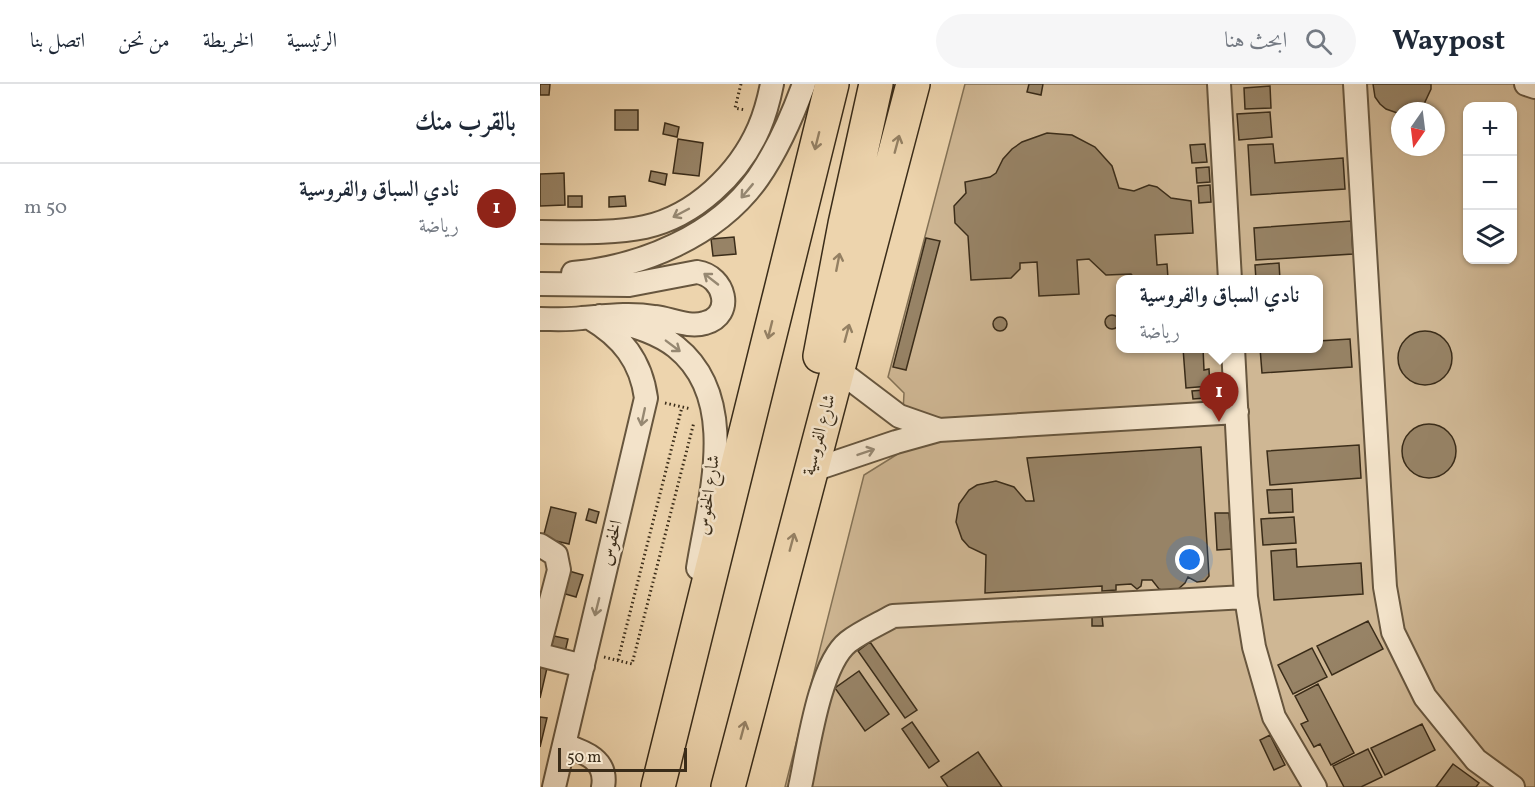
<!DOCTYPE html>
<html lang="ar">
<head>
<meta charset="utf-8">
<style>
	:root { --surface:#fff; --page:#f6f6f7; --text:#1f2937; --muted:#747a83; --line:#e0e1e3; --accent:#8f2418 }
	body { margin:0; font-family:Vollkorn,Amiri,serif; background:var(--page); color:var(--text); direction:rtl }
	.controls { position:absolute; right:18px; top:18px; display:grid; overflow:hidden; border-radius:12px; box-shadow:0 2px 4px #0004 }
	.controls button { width:54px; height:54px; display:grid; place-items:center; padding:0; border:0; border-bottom:2px solid var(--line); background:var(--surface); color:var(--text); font:30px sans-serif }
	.compass { position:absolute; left:851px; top:18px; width:54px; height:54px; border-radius:50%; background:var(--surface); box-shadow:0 2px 4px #0004; rotate:194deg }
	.scale { position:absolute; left:18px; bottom:15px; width:129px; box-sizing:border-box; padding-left:6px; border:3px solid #3a2c19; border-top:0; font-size:16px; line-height:21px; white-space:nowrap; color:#3a2c19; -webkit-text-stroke:4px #f3e3ca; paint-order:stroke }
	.you { position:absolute; left:650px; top:476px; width:21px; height:21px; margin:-15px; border:4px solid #fff; border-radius:50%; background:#1a73e8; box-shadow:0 0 0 9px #1a73e833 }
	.badge { display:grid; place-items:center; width:39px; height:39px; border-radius:50%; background:var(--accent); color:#fff; font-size:20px; font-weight:700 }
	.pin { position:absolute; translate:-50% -50px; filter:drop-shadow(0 2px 3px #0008) }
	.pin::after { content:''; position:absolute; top:32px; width:21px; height:18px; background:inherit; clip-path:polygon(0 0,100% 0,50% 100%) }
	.popup { position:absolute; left:576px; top:191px; width:207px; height:78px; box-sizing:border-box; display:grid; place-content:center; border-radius:12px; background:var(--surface); filter:drop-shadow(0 2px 4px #0005); font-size:20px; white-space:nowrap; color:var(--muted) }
	.popup b { font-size:22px; color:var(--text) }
	.popup::after { content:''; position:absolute; left:50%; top:100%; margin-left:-12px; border:12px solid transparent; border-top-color:var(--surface) }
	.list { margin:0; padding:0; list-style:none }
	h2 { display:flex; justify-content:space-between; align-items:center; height:78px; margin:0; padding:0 24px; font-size:26px }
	h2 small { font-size:20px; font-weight:400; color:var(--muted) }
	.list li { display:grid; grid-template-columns:39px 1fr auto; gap:18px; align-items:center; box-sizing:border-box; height:90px; padding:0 24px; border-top:2px solid var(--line) }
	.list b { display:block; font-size:22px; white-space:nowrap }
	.list p { margin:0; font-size:20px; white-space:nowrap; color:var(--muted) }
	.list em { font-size:20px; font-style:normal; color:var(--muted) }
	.icon { flex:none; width:33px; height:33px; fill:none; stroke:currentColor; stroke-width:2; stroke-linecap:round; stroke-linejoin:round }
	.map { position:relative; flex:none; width:995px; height:703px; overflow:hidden; direction:ltr }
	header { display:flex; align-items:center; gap:36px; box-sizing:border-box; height:84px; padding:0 30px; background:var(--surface); border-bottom:2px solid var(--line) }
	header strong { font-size:28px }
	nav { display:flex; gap:33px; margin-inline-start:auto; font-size:21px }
	.search { width:420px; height:54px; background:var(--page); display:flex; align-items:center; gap:15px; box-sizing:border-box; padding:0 21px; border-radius:33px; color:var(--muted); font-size:22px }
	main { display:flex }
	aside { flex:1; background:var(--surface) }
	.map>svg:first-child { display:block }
</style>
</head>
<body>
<header>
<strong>Waypost</strong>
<div class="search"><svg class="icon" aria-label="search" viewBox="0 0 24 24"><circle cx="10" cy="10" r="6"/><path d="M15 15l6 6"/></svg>ابحث هنا</div>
<nav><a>الرئيسية</a><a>الخريطة</a><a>من نحن</a><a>اتصل بنا</a></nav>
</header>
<main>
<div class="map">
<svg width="995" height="703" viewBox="0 0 995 703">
	<rect width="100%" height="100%" fill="#edd4ad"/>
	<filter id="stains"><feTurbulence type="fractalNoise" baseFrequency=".00333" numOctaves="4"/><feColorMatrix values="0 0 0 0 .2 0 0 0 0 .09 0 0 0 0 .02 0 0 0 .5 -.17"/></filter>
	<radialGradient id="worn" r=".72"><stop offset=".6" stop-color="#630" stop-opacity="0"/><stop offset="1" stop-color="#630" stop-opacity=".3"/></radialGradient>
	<path fill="#cfb794" stroke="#847256" stroke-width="1.5" fill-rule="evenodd" d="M425,0H995V703H245L324,391L361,368L364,309L348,293ZM928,22H972V176H928ZM860,27H896V63H860ZM580,196H778V264H580Z"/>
	<path fill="#978366" stroke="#3a2c19" stroke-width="1.5" d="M0,0H10L9,11H0Z
		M489,0H503L501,11L487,8Z
		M833,0H891V5L884,20L878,26L860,27V30L846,25L840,20L835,13Z
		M730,2L731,24L705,25L704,4Z
		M75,26H98V46H75Z
		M730,28L732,53L699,56L697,30Z
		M125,39L139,43L137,53L123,50Z
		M507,49L532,51L555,63L572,82L579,104L594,107L609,101L617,103L631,114L651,117L653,149L615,151L617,181L627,180L628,194L633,196H596L591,190L566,191L549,175L537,176L539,210L499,212L497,178L480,179V185L471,194L431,196L428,152L415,139L414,122L426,109L425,98L450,93L456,89L463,75L472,65L482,58Z
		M138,55L163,59L159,92L133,89Z
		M665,60L667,78L652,79L650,61Z
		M733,60L735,79L803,74L805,105L711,111L708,61Z
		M669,83L670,98L657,99L656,84Z
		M111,87L127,90L125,101L109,97Z
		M24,89L25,121L0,122V90Z
		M670,101L671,118L659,119L658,102Z
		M28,112H42V123H28Z
		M85,112L86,122L69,123V113Z
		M811,137L813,170L716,176L714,144Z
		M194,153L196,170L173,172L171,155Z
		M386,154L400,157L366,286L353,283Z
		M739,179L740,196H716L715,181Z
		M565 238a7 7 0 1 1 14 0a7 7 0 1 1-14 0Z
		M453 240a7 7 0 1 1 14 0a7 7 0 1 1-14 0Z
		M858 274a27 27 0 1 1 54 0a27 27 0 1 1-54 0Z
		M810,255L812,283L722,289L720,264H778V257Z
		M643,264H663L664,286L669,285L670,302L646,304Z
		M664,306L665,314L653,315L652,307Z
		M862 367a27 27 0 1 1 54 0a27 27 0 1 1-54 0Z
		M819,361L821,394L730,401L727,367Z
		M661,363L669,492L665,497L657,498L648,493L645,499L636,507H624L619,505L612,496H602L601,502L597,505L591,500L576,501V506L562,507V502L445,509L446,471L429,463L422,455L416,438L419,420L429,406L437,401L456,397L474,403L486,417H494L487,374Z
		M752,405L753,428L729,429L727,406Z
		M11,423L36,429L29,460L3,454Z
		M49,425L59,428L56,439L46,436Z
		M675,429H689L692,465L677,466Z
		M754,433L756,459L723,461L721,435Z
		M756,465L757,483L821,479L823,510L734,516L731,467Z
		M29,487L43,491L36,513L22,509Z
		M562,532L563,542H552V533Z
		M828,537L843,565L792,591L777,562Z
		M14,552L28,555L25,568L11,564Z
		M330,558L377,626L365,634L318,567Z
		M772,564L787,593L753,610L738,581Z
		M0,582L7,584L0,614Z
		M319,587L349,630L325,647L295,604Z
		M778,600L814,669L791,681L780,660L774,663L761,640L768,637L755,612Z
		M0,633L7,634L0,663Z
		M372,638L399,677L389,684L362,645Z
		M882,640L895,666L845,691L831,664Z
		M730,651L745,681L734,686L720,656Z
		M828,665L842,693L821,703H804L793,682Z
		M438,668L462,703H408L401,693Z
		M913,680L939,699L936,703H896Z"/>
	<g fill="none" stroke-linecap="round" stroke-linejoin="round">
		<defs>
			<path id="minor" d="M679,0L690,196
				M815,0L845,503L853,548L885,613L936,676L973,703
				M986,0L995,3
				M0,148C35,148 71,150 105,143C155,132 199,90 219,44C225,30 229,15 232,0
				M33,189C101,183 177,152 218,94C238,65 252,33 264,0
				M0,200L89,201L157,188C185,192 195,231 165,239C149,244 131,235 115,233C90,229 67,232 42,234C28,236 14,235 0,235
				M60,232C85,240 115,246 136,263C201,315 169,414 158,484
				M693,264L706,513L714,563L734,633L775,703
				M297,285L359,332L399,346
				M270,387L356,358L399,346L697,328
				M0,461L16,471L19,486L0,559
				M0,571L43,582
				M24,661C45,668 68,676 63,703
				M14,703L106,314C101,277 82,253 50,234
				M260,703C268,667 279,581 308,558C321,548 339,540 353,532L706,513"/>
			<path id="highway" d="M280,272L305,140L336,0
				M118,703L292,0
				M188,703L373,0"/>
		</defs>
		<use href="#minor" stroke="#67563e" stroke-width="26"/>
		<use href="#highway" stroke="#3a2c19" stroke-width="36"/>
		<path stroke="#3a2c19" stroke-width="3" stroke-dasharray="1.5 3" stroke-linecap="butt" d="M201,0L195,24L205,26
			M125,319L151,325
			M64,573L92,580L154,338
			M78,576L142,323"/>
		<use href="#minor" stroke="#f3e3ca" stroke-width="22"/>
		<use href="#highway" stroke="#edd4ad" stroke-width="33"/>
	</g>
	<defs><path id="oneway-shaft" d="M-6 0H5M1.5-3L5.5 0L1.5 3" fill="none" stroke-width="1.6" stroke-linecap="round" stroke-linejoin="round" transform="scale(1.5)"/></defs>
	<g stroke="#948063">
		<use href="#oneway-shaft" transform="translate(277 57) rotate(104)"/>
		<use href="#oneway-shaft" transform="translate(357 60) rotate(-75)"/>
		<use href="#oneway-shaft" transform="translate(298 178) rotate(-79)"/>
		<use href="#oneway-shaft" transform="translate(230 246) rotate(104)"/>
		<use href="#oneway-shaft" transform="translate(307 249) rotate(-75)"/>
		<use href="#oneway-shaft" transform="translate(252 458) rotate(-75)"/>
		<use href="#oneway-shaft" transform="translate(203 646) rotate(-75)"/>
	</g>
	<g stroke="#968872">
		<use href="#oneway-shaft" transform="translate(207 107) rotate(130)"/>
		<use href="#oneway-shaft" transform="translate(141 129) rotate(152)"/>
		<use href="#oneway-shaft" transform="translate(171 195) rotate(-142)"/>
		<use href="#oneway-shaft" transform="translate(133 262) rotate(37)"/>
		<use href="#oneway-shaft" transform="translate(103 333) rotate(102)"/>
		<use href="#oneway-shaft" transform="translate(326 368) rotate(-19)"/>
		<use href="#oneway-shaft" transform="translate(57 523) rotate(104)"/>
	</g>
	<g text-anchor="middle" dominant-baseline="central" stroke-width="5" stroke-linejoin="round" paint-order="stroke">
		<g font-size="18" fill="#3a2c19" stroke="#f3e3ca">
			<text transform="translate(280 351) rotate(-75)">شارع الفروسية</text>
			<text transform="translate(169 411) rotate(-82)">شارع الخفوس</text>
			<text transform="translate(72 459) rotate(-76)">الخفوس</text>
		</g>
	</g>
	<rect width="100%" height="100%" filter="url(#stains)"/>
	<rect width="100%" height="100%" fill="url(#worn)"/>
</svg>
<div class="controls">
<button>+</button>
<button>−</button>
<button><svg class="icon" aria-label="layers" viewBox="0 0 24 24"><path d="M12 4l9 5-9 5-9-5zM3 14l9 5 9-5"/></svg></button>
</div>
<svg class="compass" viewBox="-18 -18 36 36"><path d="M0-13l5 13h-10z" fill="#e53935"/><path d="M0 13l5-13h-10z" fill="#747a83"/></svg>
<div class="scale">50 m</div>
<div class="you"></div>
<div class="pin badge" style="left:679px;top:338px">1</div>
<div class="popup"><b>نادي السباق والفروسية</b>رياضة</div>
</div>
<aside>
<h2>بالقرب منك<small></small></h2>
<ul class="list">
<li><span class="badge">1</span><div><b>نادي السباق والفروسية</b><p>رياضة</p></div><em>50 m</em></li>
</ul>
</aside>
</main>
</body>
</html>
